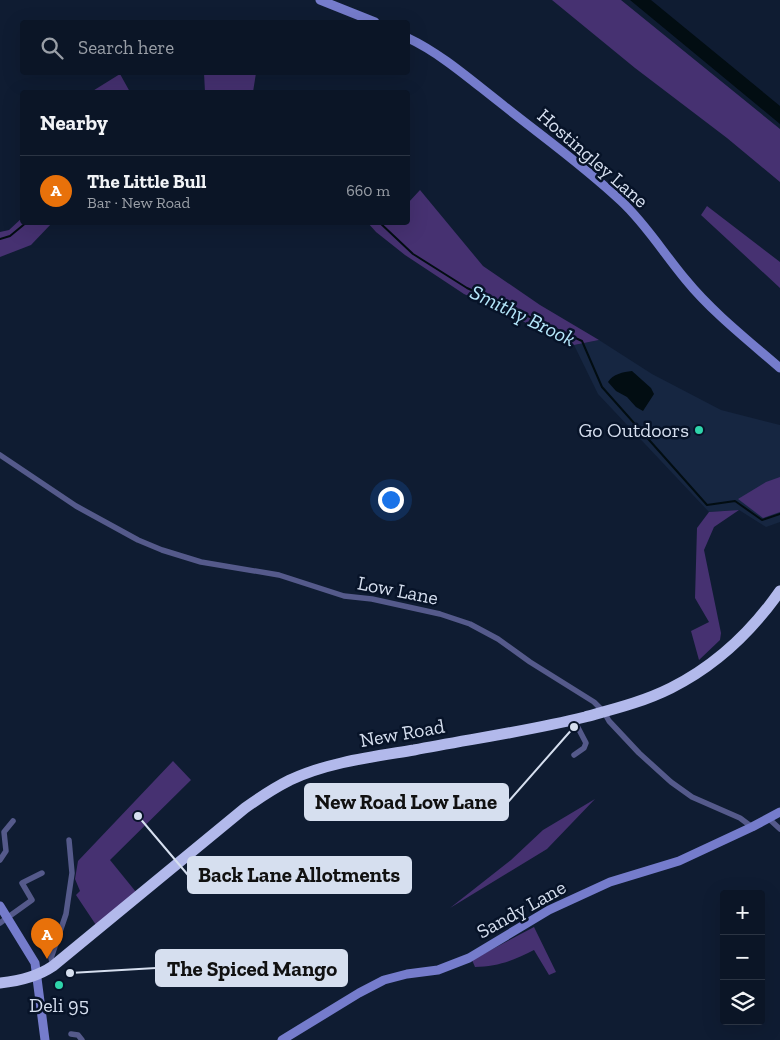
<!DOCTYPE html>
<html lang="en">
<head>
<meta charset="utf-8">
<style>
	:root { --surface:#0b1526; --page:#141e2e; --text:#f1f3f6; --muted:#9a9fa7; --line:#2b3443; --accent:#0b8043 }
	body { margin:0; font-family:"Zilla Slab",serif; background:var(--page); color:var(--text) }
	.controls { position:absolute; right:15px; bottom:15px; display:grid; overflow:hidden; border-radius:5px; box-shadow:0 5px 20px #0002 }
	.controls button { width:45px; height:45px; display:grid; place-items:center; padding:0; border:0; border-bottom:1px solid var(--line); background:var(--surface); color:var(--text); font:25px sans-serif }
	.you { position:absolute; left:390px; top:499px; width:18px; height:18px; margin:-12px; border:4px solid #fff; border-radius:50%; background:#1a73e8; box-shadow:0 0 0 8px #1a73e833 }
	.badge { display:grid; place-items:center; width:32px; height:32px; border-radius:50%; background:var(--accent); color:#fff; font-size:16px; font-weight:700 }
	.pin { position:absolute; translate:-50% -41px; filter:drop-shadow(0 1px 2px #0008) }
	.pin::after { content:''; position:absolute; top:26px; width:18px; height:15px; background:inherit; clip-path:polygon(0 0,100% 0,50% 100%) }
	.list { margin:0; padding:0; list-style:none }
	h2 { display:flex; justify-content:space-between; align-items:center; height:65px; margin:0; padding:0 20px; font-size:21px }
	h2 small { font-size:16px; font-weight:400; color:var(--muted) }
	.list li { display:grid; grid-template-columns:32px 1fr auto; gap:15px; align-items:center; box-sizing:border-box; height:70px; padding:0 20px; border-top:1px solid var(--line) }
	.list b { display:block; font-size:19px; white-space:nowrap }
	.list p { margin:0; font-size:16px; white-space:nowrap; color:var(--muted) }
	.list em { font-size:16px; font-style:normal; color:var(--muted) }
	.icon { flex:none; width:28px; height:28px; fill:none; stroke:currentColor; stroke-width:2; stroke-linecap:round; stroke-linejoin:round }
	.map { position:relative; flex:none; width:780px; height:1040px; overflow:hidden }
	.search { position:absolute; background:var(--surface); box-shadow:0 5px 20px #0002; left:20px; top:20px; width:390px; height:55px; display:flex; align-items:center; gap:12px; box-sizing:border-box; padding:0 18px; border-radius:5px; color:var(--muted); font-size:19px }
	.panel { position:absolute; background:var(--surface); box-shadow:0 5px 20px #0002; left:20px; top:90px; width:390px; height:135px; border-radius:5px }
	.map>svg:first-child { display:block }
</style>
</head>
<body>
<div class="map">
<svg width="780" height="1040" viewBox="0 0 780 1040">
	<rect width="100%" height="100%" fill="#0f1c32"/>
	<path fill="#162641" d="M599,340L652,374L721,410L780,425V522L766,527L739,510L709,512L598,394L574,345Z"/>
	<path fill="#463171" d="M552,0H621L780,129V182L727,138L635,68Z
		M204,73H256L253,92H205Z
		M120,74L130,92H91Z
		M420,190L483,266L540,305L599,340L574,345L464,294L405,255L376,232L368,223L408,222V203Z
		M707,206L780,262V288L701,215Z
		M22,218V222L52,223L31,245L0,257V232L9,230Z
		M780,477V512L763,518L738,499L766,482Z
		M739,510L714,527L704,550L721,633L720,640L699,660L691,631L709,622L695,598L697,528L709,512Z
		M173,761L191,780L110,860L136,892L96,925L76,895L80,891L75,879L78,861Z
		M595,799L547,849L450,908L511,860L543,830Z
		M534,927L556,972L549,975L534,950C515,960 497,967 475,967L472,960Z"/>
	<path fill="#020d12" d="M630,0H651L780,106V124Z
		M632,371L651,388L654,394L643,411L636,407L627,397L616,391L608,382C613,374 623,372 632,371Z"/>
	<g fill="none" stroke-linecap="round" stroke-linejoin="round">
		<path stroke="#020d12" stroke-width="2" d="M379,222L413,254L467,288L582,341L602,387L707,505L735,501L762,520L780,514
			M0,239L10,236L27,222"/>
		<path stroke="#555a8b" stroke-width="5.5" d="M0,455L76,506L138,540L162,550L201,562L279,575L344,596L372,599L440,614L470,624L498,639L530,662L594,702L604,712L609,721L639,753L671,782L692,797L740,818L752,827
			M574,720L586,743L584,748L574,755
			M768,818L780,829
			M0,860L6,851L4,832L13,821
			M0,923L32,900L22,883L42,873
			M53,966L51,958L66,914L72,873L69,840
			M71,1034L78,1035L82,1040"/>
		<path stroke="#757ccc" stroke-width="9" d="M320,0L375,22
			M408,38C442,54 473,82 503,105C543,137 584,166 621,201C646,224 664,254 686,280C712,312 749,341 780,368
			M0,906L35,963L45,1040
			M282,1040L359,993L384,980L407,974L438,970L469,958L549,910L610,882L679,861L752,827L780,812"/>
		<path stroke="#b2b9eb" stroke-width="11" d="M0,983C19,981 37,977 53,966L245,808C259,798 274,788 290,780C329,762 372,757 414,750C471,739 529,731 585,717C614,709 643,702 671,688C715,666 752,631 780,591"/>
	</g>
	<g fill="#2fd4aa" stroke="#071328" stroke-width="2">
		<circle cx="699" cy="430" r="5"/>
		<circle cx="59" cy="985" r="5"/>
	</g>
	<g text-anchor="middle" dominant-baseline="central" stroke-width="5" stroke-linejoin="round" paint-order="stroke">
		<g font-size="20" fill="#d6dfef" stroke="#071328">
			<text transform="translate(593 158) rotate(41)">Hostingley Lane</text>
			<text transform="translate(398 590) rotate(11)">Low Lane</text>
			<text transform="translate(402 733) rotate(-10)">New Road</text>
			<text transform="translate(521 909) rotate(-29)">Sandy Lane</text>
		</g>
		<g font-size="20" fill="#d6dfef" stroke="#071328" text-anchor="end">
			<text x="689" y="430">Go Outdoors</text>
			<text x="59" y="1005" text-anchor="middle">Deli 95</text>
		</g>
		<g font-size="21" font-style="italic" fill="#b6e8fc" stroke="#071328">
			<text transform="translate(523 315) rotate(26)">Smithy Brook</text>
		</g>
	</g>
	<path fill="none" stroke="#d6dfef" stroke-width="2" d="M574 727L508 802M138 816L188 875M70 973L156 968"/>
	<g fill="#d6dfef" stroke="#071328" stroke-width="2">
		<circle cx="574" cy="727" r="5"/>
		<circle cx="138" cy="816" r="5"/>
		<circle cx="70" cy="973" r="5"/>
	</g>
	<g fill="#d6dfef" stroke="#d6dfef" stroke-width="2">
		<rect x="305" y="784" width="203" height="36" rx="5"/>
		<rect x="188" y="857" width="223" height="36" rx="5"/>
		<rect x="156" y="950" width="191" height="36" rx="5"/>
	</g>
	<g font-size="21" text-anchor="middle" font-weight="bold" fill="#111">
		<text x="406" y="809">New Road Low Lane</text>
		<text x="299" y="882">Back Lane Allotments</text>
		<text x="252" y="976">The Spiced Mango</text>
	</g>
</svg>
<div class="controls">
<button>+</button>
<button>−</button>
<button><svg class="icon" aria-label="layers" viewBox="0 0 24 24"><path d="M12 4l9 5-9 5-9-5zM3 14l9 5 9-5"/></svg></button>
</div>
<div class="you"></div>
<div class="pin badge" style="left:47px;top:959px;background:#e8710a">A</div>
<div class="search"><svg class="icon" aria-label="search" viewBox="0 0 24 24"><circle cx="10" cy="10" r="6"/><path d="M15 15l6 6"/></svg>Search here</div>
<section class="panel">
<h2>Nearby<small></small></h2>
<ul class="list">
<li><span class="badge" style="background:#e8710a">A</span><div><b>The Little Bull</b><p>Bar · New Road</p></div><em>660 m</em></li>
</ul>
</section>
</div>
</body>
</html>
